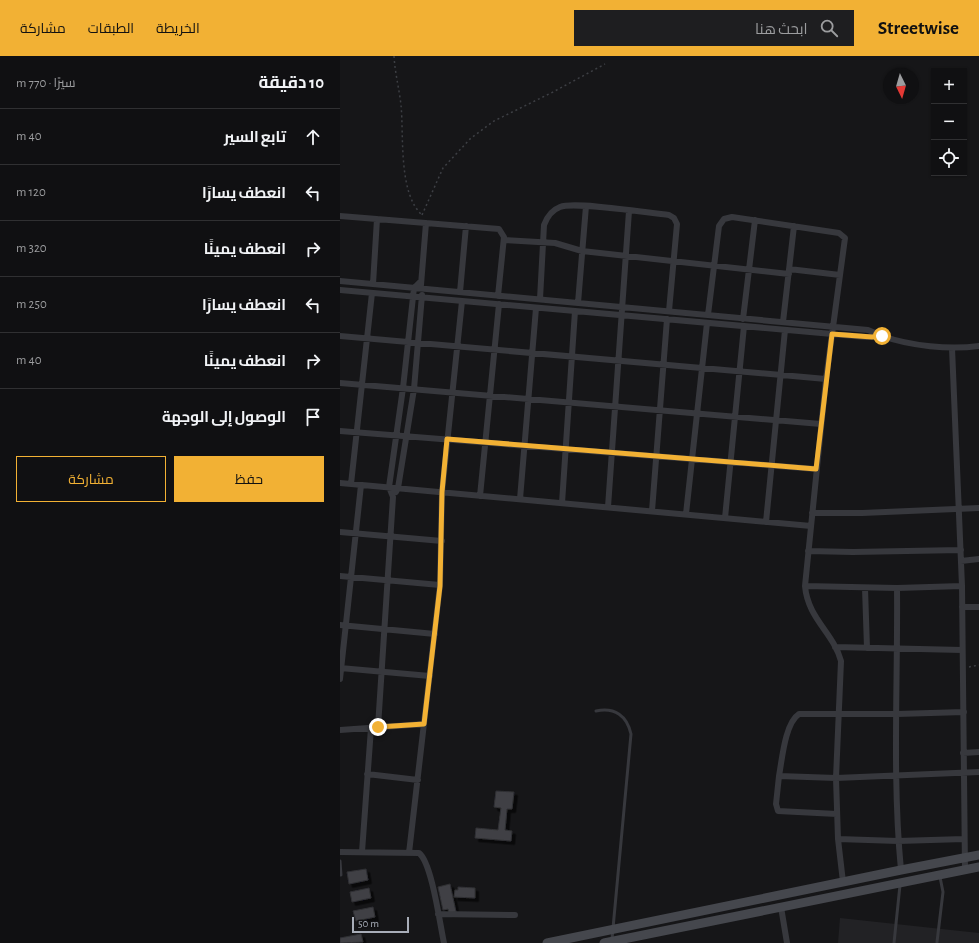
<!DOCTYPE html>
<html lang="ar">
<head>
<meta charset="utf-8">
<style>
	:root { --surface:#101012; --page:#1e1e20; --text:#f1f3f6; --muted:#9c9d9f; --line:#303032; --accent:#f2b134 }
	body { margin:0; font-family:"Alegreya Sans",Cairo,sans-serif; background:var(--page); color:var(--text); direction:rtl }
	.controls { position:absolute; right:12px; top:12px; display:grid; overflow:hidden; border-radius:0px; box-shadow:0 1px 3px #0004 }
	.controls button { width:36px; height:36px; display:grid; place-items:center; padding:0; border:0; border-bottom:1px solid var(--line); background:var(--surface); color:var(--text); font:20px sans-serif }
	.compass { position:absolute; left:543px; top:12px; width:36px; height:36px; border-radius:50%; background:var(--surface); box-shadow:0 1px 3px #0004; rotate:175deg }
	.scale { position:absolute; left:12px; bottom:10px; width:57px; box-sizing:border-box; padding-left:4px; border:2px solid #a8adb8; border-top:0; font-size:11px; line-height:14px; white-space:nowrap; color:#a8adb8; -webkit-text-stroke:3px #111113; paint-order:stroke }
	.stop { position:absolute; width:12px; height:12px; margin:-9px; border:3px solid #f2b134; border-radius:50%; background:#fff }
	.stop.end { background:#f2b134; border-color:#fff; box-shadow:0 1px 4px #0008 }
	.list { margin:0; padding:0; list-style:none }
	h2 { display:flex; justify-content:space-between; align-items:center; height:52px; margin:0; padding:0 16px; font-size:17px }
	h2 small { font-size:13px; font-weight:400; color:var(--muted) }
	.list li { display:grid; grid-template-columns:26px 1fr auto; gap:12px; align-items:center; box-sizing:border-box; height:56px; padding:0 16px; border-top:1px solid var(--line) }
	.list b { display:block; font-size:15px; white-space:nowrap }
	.list em { font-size:13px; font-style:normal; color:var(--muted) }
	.actions { display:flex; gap:8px; padding:12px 16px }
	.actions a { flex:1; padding:9px 0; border:1px solid var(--accent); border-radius:0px; text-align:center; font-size:14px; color:var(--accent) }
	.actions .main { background:var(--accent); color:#111 }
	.icon { flex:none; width:22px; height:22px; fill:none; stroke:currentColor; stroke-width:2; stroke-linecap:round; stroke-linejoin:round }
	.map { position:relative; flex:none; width:639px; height:887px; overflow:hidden; direction:ltr }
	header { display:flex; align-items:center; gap:24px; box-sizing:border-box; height:56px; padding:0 20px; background:var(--accent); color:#111 }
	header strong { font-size:19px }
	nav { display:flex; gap:22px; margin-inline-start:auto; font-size:14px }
	.search { width:280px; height:36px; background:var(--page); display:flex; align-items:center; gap:10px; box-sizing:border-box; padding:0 14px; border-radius:0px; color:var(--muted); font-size:15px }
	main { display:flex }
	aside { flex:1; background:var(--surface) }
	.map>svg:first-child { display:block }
</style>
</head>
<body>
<header>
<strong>Streetwise</strong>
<div class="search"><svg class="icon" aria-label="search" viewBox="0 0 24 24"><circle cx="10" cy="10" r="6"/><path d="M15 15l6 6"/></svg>ابحث هنا</div>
<nav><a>الخريطة</a><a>الطبقات</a><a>مشاركة</a></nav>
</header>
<main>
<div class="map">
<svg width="639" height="887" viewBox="0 0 639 887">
	<defs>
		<filter id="shadow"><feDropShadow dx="3.5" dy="3.5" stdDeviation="0" flood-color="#0009"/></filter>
	</defs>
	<rect width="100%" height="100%" fill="#161618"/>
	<path fill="#222225" d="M500,862L639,877V887H498Z"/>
	<path fill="#404145" stroke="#303034" filter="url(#shadow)" d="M156,735L174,736L172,753H167L165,774L172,775L171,785L135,782L136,772L158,774L161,752L154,751Z
		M26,813L28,824L9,828L7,816Z
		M110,828L116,856L109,857L108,853L103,854L98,831Z
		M118,831L135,832V842L114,841L115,834H118Z
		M29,832L31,842L12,846L10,836Z
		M33,851L35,861L16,865L13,855Z
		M21,878L23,886L0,887V882Z"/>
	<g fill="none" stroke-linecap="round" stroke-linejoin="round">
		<path stroke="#3d3f44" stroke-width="1.5" stroke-dasharray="2 3" stroke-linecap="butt" d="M54,0C55,17 59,32 61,49C64,79 58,137 82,159
			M82,159L103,112L131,82L154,65L213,36L265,8
			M629,611L639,609"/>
		<path stroke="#37383d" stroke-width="3" d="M256,655C275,651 287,660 291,678L272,883
			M0,805L1,819
			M597,886L603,836L600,821
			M554,887L560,829"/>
		<path stroke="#37383d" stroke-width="6" d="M0,160L159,173L164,181L158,240
			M164,184L215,187L242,195L449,218
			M449,213L500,219
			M0,225L528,274C533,276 537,278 542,280C571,290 609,294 639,290
			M33,228L37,163
			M81,229L86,167
			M0,234L526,281L542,280
			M120,236L126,170
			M200,243L204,169C207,161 212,154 220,151C235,145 308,157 329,159L334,162L337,168L329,255
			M238,247L246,150
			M368,259L379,170L384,163L392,161L499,177L505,182L486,323L465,530C468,563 493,576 501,605L496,722L498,783L503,826
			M403,263L415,164
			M443,266L454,170
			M0,280L486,323
			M612,292L622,530L625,814
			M0,327L481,368
			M0,375L476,413
			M0,427L471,470
			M11,428L32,237
			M56,436L58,432L74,333L82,239
			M140,440L159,248
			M180,443L196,252
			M222,447L235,255
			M268,451L289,155
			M312,455L327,263
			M472,457H522L639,452
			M346,458L367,267
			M385,462L404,270
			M426,466L445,274
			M0,476L102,485
			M468,495L513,496L621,494
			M621,505L639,503
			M0,520L100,529
			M465,530L557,532L622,530
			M525,532L527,592
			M557,532C558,626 552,721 561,814
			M622,551H639
			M0,569L95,578
			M495,591L622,594
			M0,612L90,620
			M0,623L21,429
			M38,671L53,441L49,431L63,332L74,232L80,226
			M0,674L84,668
			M623,697L639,696
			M27,718L78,724
			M439,720C442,704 445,667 459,658H557L624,656
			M497,758L438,755L436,748L439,720L496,722L639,716
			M498,783L558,785L624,783
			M0,796L79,797C92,807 100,869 104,887
			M22,796L31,672
			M69,797L100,529L102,436L122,245
			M441,851L447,887
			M98,858L175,859"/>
		<path stroke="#45474d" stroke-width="9" d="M207,887L561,814L639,799
			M264,887L639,811"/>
	</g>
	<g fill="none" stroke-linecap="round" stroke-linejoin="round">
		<path stroke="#f2b134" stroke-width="5" d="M38,671L84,668L100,530L102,436L107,383L476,413L492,278L532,281L542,280"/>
	</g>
</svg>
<div class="controls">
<button>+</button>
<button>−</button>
<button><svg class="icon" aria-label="locate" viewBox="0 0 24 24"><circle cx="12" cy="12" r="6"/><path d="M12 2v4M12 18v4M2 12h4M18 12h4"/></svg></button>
</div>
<svg class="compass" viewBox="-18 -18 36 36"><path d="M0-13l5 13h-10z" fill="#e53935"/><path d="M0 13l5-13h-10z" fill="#9c9d9f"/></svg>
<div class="scale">50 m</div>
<div class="stop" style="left:542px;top:280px"></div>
<div class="stop end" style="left:38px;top:671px"></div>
</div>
<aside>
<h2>10 دقيقة<small>سيرًا · 770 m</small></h2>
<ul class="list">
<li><svg class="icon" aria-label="ahead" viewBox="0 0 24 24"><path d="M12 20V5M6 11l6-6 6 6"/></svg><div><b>تابع السير</b></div><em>40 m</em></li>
<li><svg class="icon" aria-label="left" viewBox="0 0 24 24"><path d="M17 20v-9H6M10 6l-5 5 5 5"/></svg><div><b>انعطف يسارًا</b></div><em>120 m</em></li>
<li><svg class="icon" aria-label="right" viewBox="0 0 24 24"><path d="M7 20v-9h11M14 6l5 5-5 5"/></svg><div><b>انعطف يمينًا</b></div><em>320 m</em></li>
<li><svg class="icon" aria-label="left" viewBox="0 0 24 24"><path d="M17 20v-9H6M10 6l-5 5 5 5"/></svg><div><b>انعطف يسارًا</b></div><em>250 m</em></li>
<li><svg class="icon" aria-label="right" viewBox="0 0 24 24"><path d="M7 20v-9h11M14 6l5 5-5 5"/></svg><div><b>انعطف يمينًا</b></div><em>40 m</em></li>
<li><svg class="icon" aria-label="arrive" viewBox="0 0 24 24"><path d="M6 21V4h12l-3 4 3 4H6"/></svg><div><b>الوصول إلى الوجهة</b></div></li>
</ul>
<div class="actions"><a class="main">حفظ</a><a>مشاركة</a></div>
</aside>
</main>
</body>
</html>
